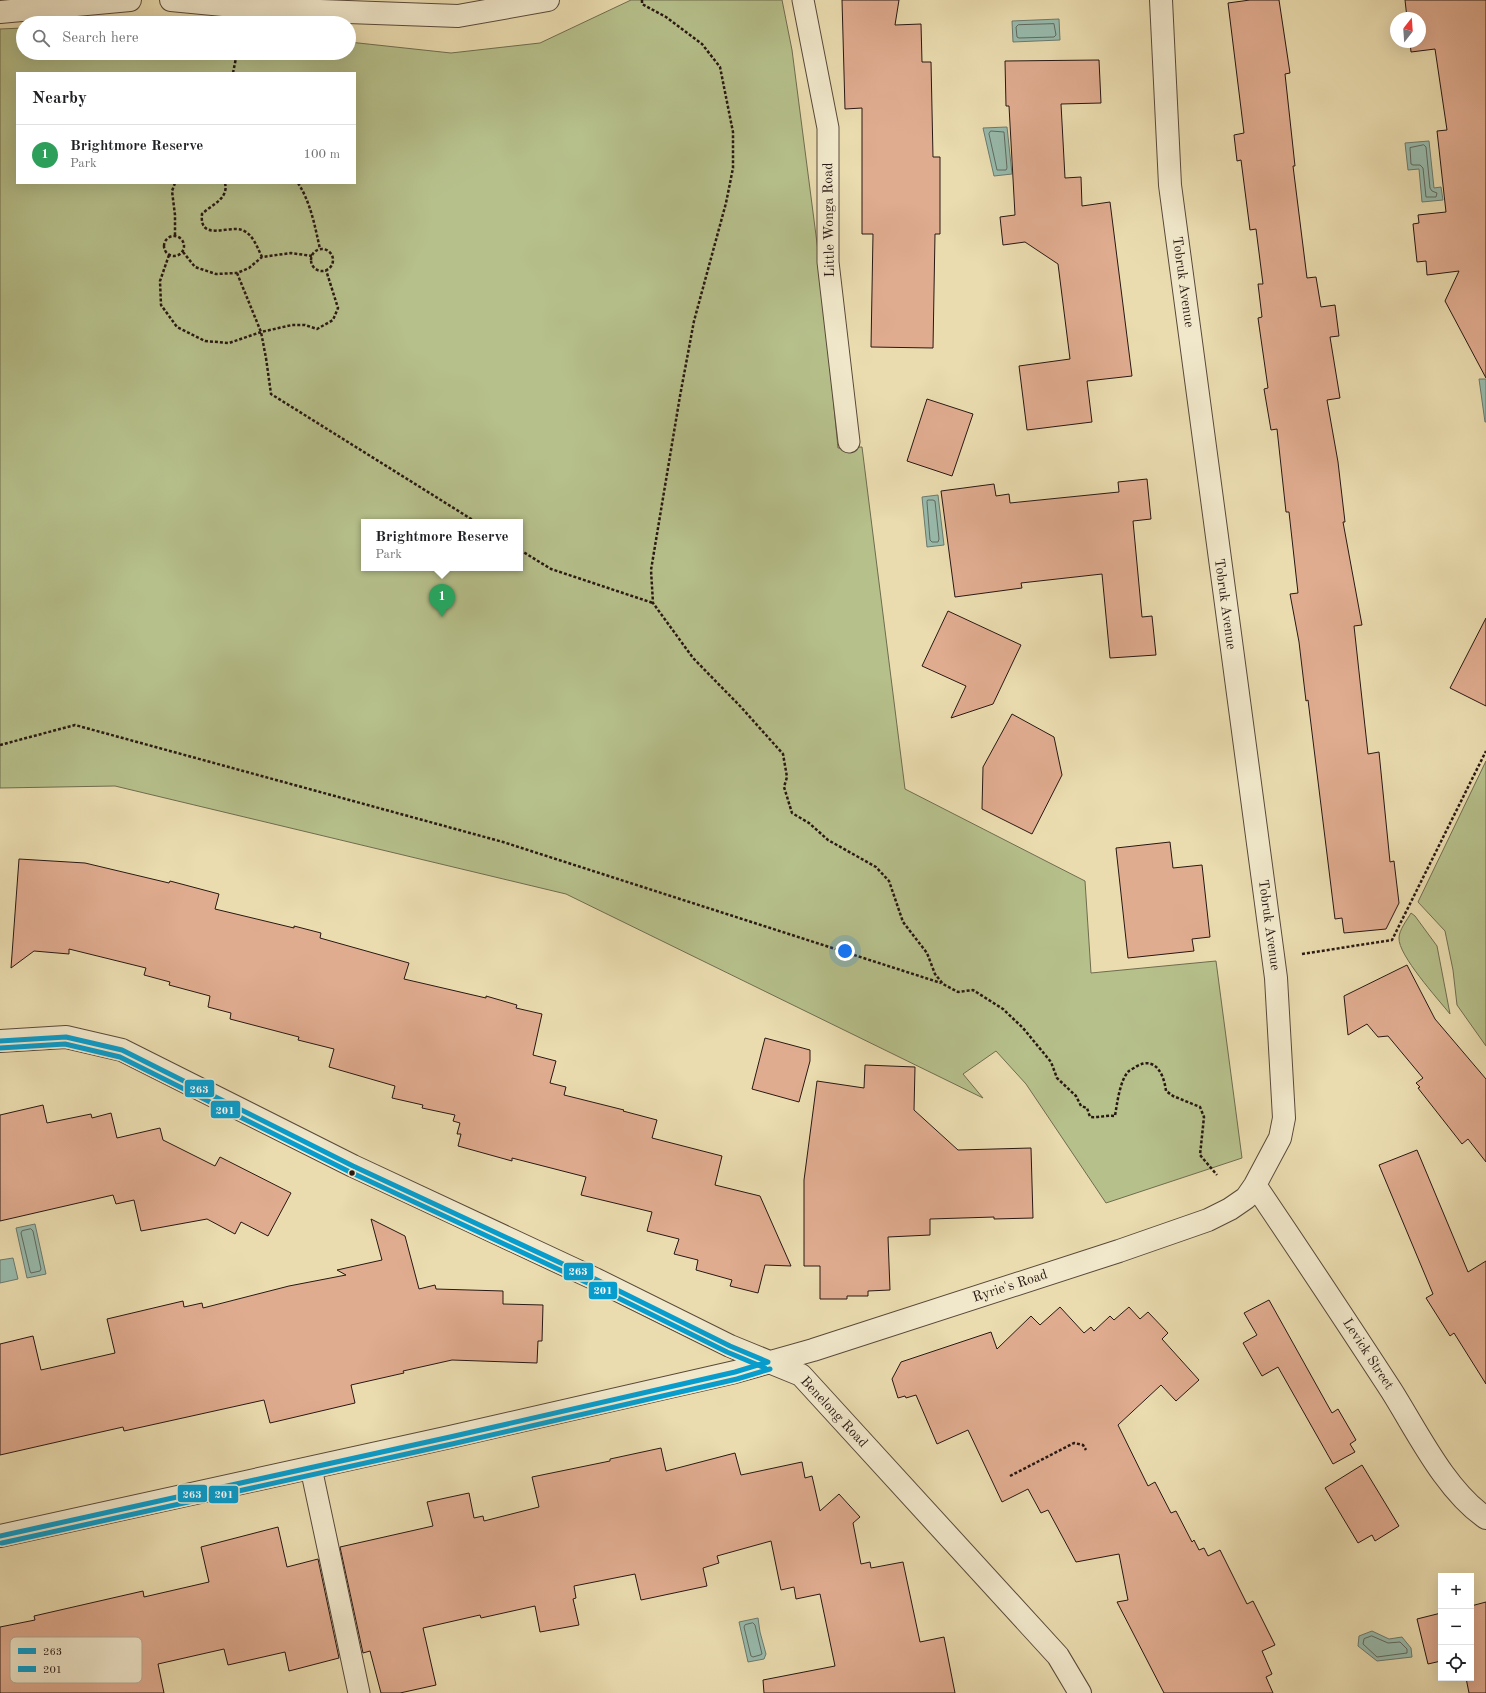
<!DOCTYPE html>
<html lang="en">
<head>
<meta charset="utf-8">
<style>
	:root { --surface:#fff; --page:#f2f2f2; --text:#202124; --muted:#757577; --line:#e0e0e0; --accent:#7c3aed }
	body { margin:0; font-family:"Old Standard TT",serif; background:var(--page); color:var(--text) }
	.controls { position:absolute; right:12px; bottom:12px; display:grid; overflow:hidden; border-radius:0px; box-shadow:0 4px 16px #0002 }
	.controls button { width:36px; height:36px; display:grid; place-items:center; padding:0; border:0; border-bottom:1px solid var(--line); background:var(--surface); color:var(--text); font:20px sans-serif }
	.compass { position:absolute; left:1390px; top:12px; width:36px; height:36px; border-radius:50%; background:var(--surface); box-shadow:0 4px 16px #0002; rotate:17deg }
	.you { position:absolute; left:845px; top:951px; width:14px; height:14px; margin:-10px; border:3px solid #fff; border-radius:50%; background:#1a73e8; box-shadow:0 0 0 6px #1a73e833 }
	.badge { display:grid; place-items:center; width:26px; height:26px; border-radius:50%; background:var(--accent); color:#fff; font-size:13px; font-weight:700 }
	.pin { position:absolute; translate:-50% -33px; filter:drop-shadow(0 1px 2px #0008) }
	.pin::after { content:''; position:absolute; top:21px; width:14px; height:12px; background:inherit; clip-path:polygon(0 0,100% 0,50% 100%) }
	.popup { position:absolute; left:361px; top:519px; width:162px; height:52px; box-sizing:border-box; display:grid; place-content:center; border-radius:0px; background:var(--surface); filter:drop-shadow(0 1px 3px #0005); font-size:13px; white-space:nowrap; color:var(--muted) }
	.popup b { font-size:15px; color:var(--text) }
	.popup::after { content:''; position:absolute; left:50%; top:100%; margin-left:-8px; border:8px solid transparent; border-top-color:var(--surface) }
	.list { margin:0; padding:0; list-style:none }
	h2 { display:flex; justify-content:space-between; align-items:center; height:52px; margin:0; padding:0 16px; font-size:17px }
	h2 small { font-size:13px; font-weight:400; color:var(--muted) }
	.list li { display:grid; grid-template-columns:26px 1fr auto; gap:12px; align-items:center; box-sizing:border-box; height:60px; padding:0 16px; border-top:1px solid var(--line) }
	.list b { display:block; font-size:15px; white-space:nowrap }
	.list p { margin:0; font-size:13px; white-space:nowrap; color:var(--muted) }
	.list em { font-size:13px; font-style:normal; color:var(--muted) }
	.icon { flex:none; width:22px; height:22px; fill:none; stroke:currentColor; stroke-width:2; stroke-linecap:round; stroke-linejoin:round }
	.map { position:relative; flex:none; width:1486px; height:1693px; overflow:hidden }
	.search { position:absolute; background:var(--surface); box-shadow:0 4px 16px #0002; left:16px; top:16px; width:340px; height:44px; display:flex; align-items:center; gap:10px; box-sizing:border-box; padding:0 14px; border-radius:22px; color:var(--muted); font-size:15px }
	.panel { position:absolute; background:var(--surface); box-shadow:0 4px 16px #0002; left:16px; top:72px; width:340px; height:112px; border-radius:0px }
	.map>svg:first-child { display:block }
</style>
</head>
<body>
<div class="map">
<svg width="1486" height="1693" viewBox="0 0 1486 1693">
	<rect width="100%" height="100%" fill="#eadcaf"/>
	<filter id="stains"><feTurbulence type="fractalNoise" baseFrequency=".005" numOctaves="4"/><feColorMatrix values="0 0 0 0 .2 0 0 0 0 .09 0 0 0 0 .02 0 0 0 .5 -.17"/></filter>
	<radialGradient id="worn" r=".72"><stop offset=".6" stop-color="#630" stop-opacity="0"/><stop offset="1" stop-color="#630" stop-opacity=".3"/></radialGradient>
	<path fill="#b6c08b" stroke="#6f6c4f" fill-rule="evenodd" d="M631,0H782L792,50L821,274L838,448L862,447L905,789L1085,881L1091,973L1216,961L1242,1158L1106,1203L1026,1084L996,1051L963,1074L983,1098L566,894L115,786L0,788V29L23,28V53H349V42L451,53L540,43ZM17,73H355V183H17ZM364,522H520V568H364Z
		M1486,761V1046L1457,1005L1453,970L1445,931L1418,902Z
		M1411,913L1415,916L1437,946L1450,1014C1438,999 1398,955 1399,938C1399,930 1407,920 1411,913Z"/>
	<path fill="#98bbad" stroke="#6b7a6f" d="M1059,19L1060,40L1013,42L1012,21Z
		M1007,127L1012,174L994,176L983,128Z
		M1429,141L1434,188L1441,187L1443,200L1422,202L1419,169L1408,170L1405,143Z
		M1479,379H1486V422H1485Z
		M938,495L944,545L927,547L922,497Z
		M35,1224L46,1274L27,1278L16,1228Z
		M13,1258L18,1279L0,1283V1260Z
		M758,1618L760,1632L766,1654L764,1659L748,1662L739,1622Z
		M1372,1631L1389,1639L1402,1637L1411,1648L1412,1657L1377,1661L1358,1646L1359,1636Z"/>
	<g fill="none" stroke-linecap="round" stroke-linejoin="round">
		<path stroke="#606a60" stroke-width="1" d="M1054,24L1056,35L1054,37L1019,38L1017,37L1016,27L1018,25Z
			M991,131L1004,132L1007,168L1006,170H997L989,134Z
			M1424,145L1426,147L1430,188L1432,191L1437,193L1436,197H1426L1423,168L1420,165H1413L1411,164L1410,148Z
			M928,500H933L935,501L939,539L938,542H932L930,540L927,502Z
			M31,1229L33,1231L41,1269L40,1271L31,1273L30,1271L21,1233L22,1231Z
			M753,1623L755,1625L762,1654L760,1655L753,1657L751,1656L744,1627L745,1625Z
			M1372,1636L1388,1643L1400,1642L1407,1649V1653L1377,1657L1363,1644L1364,1639Z"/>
	</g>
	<path fill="#e0ac90" stroke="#281813" d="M842,0H899L895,25L921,24L922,62H931L933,157H940V234H935L933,348L871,347L873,234H862V108L845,109Z
		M1250,0H1279L1290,73L1285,74L1295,166H1293L1307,278L1316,277L1321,307L1335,305L1339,336L1330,337L1340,398L1327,400L1338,462L1345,522H1343L1362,625L1354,626L1368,754L1379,752L1390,862L1394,861L1399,903L1386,929L1344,933L1342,918L1335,919L1308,700L1306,701L1299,642L1290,594L1298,593L1289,512H1286L1277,429L1271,430L1264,389L1268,388L1258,318L1262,317L1258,284H1263L1256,229L1250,230L1241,160L1237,161L1234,135L1244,133L1228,3Z
		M1405,0H1486V378L1445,301L1459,271L1427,275L1426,261L1417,262L1413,224L1419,223L1418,215L1446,212L1437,131L1447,130L1435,49L1411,52L1410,42H1420V18H1407Z
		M1099,60L1101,103L1061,104L1065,178L1081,177L1082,206L1110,202L1132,376L1087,381L1092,422L1027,430L1019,366L1070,359L1058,264L1025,242L1003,245L1000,217L1015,215L1009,106H1006L1005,61Z
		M927,399L973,414L952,476L907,461Z
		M1147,479L1151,519L1133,521L1142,617L1152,616L1156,655L1110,658L1102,574L1021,583L1022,588L955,597L941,491L994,484L996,496L1009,494L1010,503L1119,492L1118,482Z
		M948,611L1021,645L993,704L951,718L966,686L922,666Z
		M1486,618V706L1450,688Z
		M1012,714L1054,737L1062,775L1032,834L982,809L983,767Z
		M1170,842L1173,868L1202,865L1210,937L1192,939L1194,951L1128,958L1116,848Z
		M19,859L85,863L169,883L170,881L219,894L215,909L294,928V926L321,933L320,938L409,963L404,979L486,998V996L517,1005L516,1008L542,1014L533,1055L556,1061L550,1083L566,1087L564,1095L624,1110L623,1111L657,1120L652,1138L722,1156L715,1185L760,1196L791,1266L765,1265L758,1293L730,1286L732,1280L696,1270L698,1260L674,1254L679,1239L647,1231L652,1212L581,1195L586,1177L512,1158V1161L458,1146L461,1134H457L460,1123L453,1121L455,1115L422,1108L423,1105L392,1098L395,1086L329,1067L334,1049L298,1040L299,1037L230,1019L231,1013L208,1007L210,996L169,985L170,982L144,975L146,968L69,949V954L34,951L11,968Z
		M1407,965L1435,1019L1486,1079V1162L1468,1139L1462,1144L1418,1088L1420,1087L1416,1083L1423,1078L1388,1036L1378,1037L1367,1024L1348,1035L1344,996Z
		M765,1038L810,1050V1061L799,1102L752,1089Z
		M865,1065L915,1067L914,1110L958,1150L1031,1148L1033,1218L994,1219V1217L930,1219V1235L888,1237L890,1290L868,1291V1296H847V1299H820V1266H804V1180L817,1081L864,1088Z
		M43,1105L47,1123L91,1114L92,1118L111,1113L117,1138L160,1128L163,1140L215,1166L220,1157L291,1193L268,1236L241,1222L235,1234L207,1219L141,1231L134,1200L116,1204L113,1195L0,1221V1115Z
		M1417,1150L1468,1272L1486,1261V1384L1454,1333L1450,1336L1426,1298L1433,1294L1379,1165Z
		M371,1219L405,1236L419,1289L435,1285L436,1289L503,1291V1304L543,1305L542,1341H538L537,1363L452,1360L403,1371L404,1373L351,1385L355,1403L270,1423L264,1400L124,1431L123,1427L0,1455V1344L33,1336L41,1370L115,1353L107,1319L183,1301L184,1307L202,1303L203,1308L289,1286L346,1275L337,1270L382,1260Z
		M1269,1300L1332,1413L1338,1409L1356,1440L1350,1444L1355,1452L1333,1464L1278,1367L1262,1376L1243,1343L1257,1335L1244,1313Z
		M1060,1307L1084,1333L1091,1327L1094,1331L1110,1316L1114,1320L1129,1307L1140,1319L1148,1312L1168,1333L1162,1339L1199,1380L1176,1401L1161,1385L1118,1425L1148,1486L1155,1482L1171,1513L1176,1511L1192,1542L1194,1540L1199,1550L1204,1548L1208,1556L1220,1550L1247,1604L1253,1601L1275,1645L1262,1651L1272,1674L1266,1677L1273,1693H1164L1117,1602L1128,1600L1119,1554L1076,1562L1048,1510L1041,1513L1028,1489L1002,1502L968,1430L937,1444L916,1395L906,1398L905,1396L898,1398L892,1379L901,1362L991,1332L997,1349L1031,1316L1040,1325Z
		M661,1448L666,1471L735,1453L741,1475L802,1462L805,1478L812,1476L820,1511L839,1494L860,1517L853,1523L861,1564L870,1562L871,1568L903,1562L920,1642L944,1637L955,1693H764L763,1680L835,1666L820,1594L796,1599L794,1587L781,1590L771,1541L717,1556L719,1563L703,1568L707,1586L641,1600L635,1574L574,1586L576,1598L573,1599L579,1625L540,1632L535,1606L481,1618L480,1615L423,1628L436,1685L400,1693H381L370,1651L363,1653L340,1547L433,1526L427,1502L469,1493L474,1518L483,1516L484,1521L539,1507L532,1477L610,1461V1459Z
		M1362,1465L1399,1526L1375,1541L1372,1535L1358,1543L1325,1488Z
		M278,1527L287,1567L318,1559L339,1658L289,1671L285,1652L228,1665L224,1649L158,1664L164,1693H0V1627L35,1620L34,1616L143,1591L144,1597L209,1582L201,1547Z
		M1486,1602V1693H1469L1466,1678H1471V1606Z
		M1441,1613V1661L1428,1664L1417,1619Z"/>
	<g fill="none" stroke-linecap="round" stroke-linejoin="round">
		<defs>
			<path id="lane" d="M803,0L828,128V262L849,442
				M311,1468L359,1693"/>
			<path id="street" d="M171,0L265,9L458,16L548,0
				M0,12L130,0
				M0,1041L66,1037L122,1050L353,1166L595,1279L730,1346L801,1375L1058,1656L1080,1693
				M1255,1185C1301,1253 1346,1321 1391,1390C1417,1431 1445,1490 1486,1518
				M0,1536L450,1437L735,1372L813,1350L1119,1251L1208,1220L1230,1209L1246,1198L1255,1185L1280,1138L1284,1118L1276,978L1170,185L1161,0"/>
		</defs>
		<use href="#lane" stroke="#58493a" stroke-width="23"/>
		<use href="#street" stroke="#58493a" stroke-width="24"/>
		<path stroke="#281813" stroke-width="2.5" stroke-dasharray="3 2" stroke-linecap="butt" d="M642,0V4L666,17L702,44L720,67L733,132V168L726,203L694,321L680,396L651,570L653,603L693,658L740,706L783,754L787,777L784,787L792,813L809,823L828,840L876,867L889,881L903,922L927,953L935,974L943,984L958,992L973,990L1003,1009L1023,1028L1051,1062L1057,1078L1076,1096L1081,1106L1087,1108L1090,1117C1098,1118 1106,1115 1115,1116C1117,1104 1120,1079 1129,1071C1131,1069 1135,1068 1137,1066C1156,1056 1164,1075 1166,1091L1173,1096L1200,1107L1204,1117L1200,1155L1217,1175
			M233,73L237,53
			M175,183L172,191L175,215V236
			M225,183C229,199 211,205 202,214C199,242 228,225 242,230C253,234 257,247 262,257
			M298,183C311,203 315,227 320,249
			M164 246a10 10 0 1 1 20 0a10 10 0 1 1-20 0Z
			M311 260a11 11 0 1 1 22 0a11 11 0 1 1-22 0Z
			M183,252L195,267L216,274L237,273L249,268L262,257L291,253L312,256
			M169,255L160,281L161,305L177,327L205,341L229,343L261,332L292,325H305L317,329L333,320L338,308L326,270
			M237,273L261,332L266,358
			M266,358L271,394L476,522
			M520,550L551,569L653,603
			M0,745L75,725L503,842L941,983
			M1302,954L1392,940L1486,751
			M1010,1476L1074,1443L1083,1445L1086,1450"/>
		<use href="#lane" stroke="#f1e8cb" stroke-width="21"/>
		<use href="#street" stroke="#f1e8cb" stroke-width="22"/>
		<defs>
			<path id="bus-1" d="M0,1041L66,1037L122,1050L353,1166L595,1279L730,1346L768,1362
				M0,1536L450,1437L735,1372L768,1362"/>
			<path id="bus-2" d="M0,1048L65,1044L120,1057L350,1172L592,1285L727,1352L765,1368
				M2,1543L452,1444L737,1379L770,1369"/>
		</defs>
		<use href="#bus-1" stroke="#f1e8cb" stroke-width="8"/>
		<use href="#bus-2" stroke="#f1e8cb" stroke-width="8"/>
		<use href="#bus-1" stroke="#069dce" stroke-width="5"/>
		<use href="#bus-2" stroke="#069dce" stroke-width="5"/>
	</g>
	<circle fill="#281813" stroke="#f1e8cb" stroke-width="1.5" cx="352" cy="1173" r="3.5"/>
	<g text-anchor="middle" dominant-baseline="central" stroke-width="3" stroke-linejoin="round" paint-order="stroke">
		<g font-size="14" fill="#281813" stroke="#f1e8cb">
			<text transform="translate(829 220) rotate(-91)">Little Wonga Road</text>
			<text transform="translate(1183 282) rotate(82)">Tobruk Avenue</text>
			<text transform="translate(1225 604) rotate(82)">Tobruk Avenue</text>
			<text transform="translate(1269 925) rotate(82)">Tobruk Avenue</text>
			<text transform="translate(1010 1286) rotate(-18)">Ryrie's Road</text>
			<text transform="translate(1368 1354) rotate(57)">Levick Street</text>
			<text transform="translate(834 1412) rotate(47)">Benelong Road</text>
		</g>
	</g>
	<rect x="10" y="1637" width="132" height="46" rx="6" fill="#f1e8cb" stroke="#b5aa94" stroke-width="1"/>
	<rect x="18" y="1648" width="18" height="6" fill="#069dce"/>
	<rect x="18" y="1666" width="18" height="6" fill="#069dce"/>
	<g font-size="11" fill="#281813">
		<text x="43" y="1655">263</text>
		<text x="43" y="1673">201</text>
	</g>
	<g stroke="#f1e8cb" stroke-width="1.5">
		<rect x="184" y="1079" width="31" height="19" rx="4" fill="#069dce"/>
		<rect x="210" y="1100" width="31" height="19" rx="4" fill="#069dce"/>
		<rect x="563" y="1262" width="31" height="19" rx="4" fill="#069dce"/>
		<rect x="588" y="1281" width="30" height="19" rx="4" fill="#069dce"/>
		<rect x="177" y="1484" width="31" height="19" rx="4" fill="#069dce"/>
		<rect x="208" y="1485" width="31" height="19" rx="4" fill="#069dce"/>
	</g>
	<g font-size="11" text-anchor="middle" font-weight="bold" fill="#fff">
		<text x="199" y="1093">263</text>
		<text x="225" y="1114">201</text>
		<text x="578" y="1275">263</text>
		<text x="603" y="1294">201</text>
		<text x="192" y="1498">263</text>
		<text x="224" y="1498">201</text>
	</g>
	<rect width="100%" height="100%" filter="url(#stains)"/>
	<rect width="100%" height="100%" fill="url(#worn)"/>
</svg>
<div class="controls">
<button>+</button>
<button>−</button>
<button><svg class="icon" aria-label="locate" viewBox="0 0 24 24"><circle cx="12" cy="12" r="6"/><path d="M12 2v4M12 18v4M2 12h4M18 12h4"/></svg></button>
</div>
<svg class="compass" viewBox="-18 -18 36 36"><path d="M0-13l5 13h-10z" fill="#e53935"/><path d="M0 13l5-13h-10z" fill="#757577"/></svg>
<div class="you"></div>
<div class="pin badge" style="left:442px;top:617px;background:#2e9e5b">1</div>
<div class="popup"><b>Brightmore Reserve</b>Park</div>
<div class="search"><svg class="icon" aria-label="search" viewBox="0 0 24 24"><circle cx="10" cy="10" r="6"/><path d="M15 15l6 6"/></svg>Search here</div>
<section class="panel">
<h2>Nearby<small></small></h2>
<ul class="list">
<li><span class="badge" style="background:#2e9e5b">1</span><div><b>Brightmore Reserve</b><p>Park</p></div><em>100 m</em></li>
</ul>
</section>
</div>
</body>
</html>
